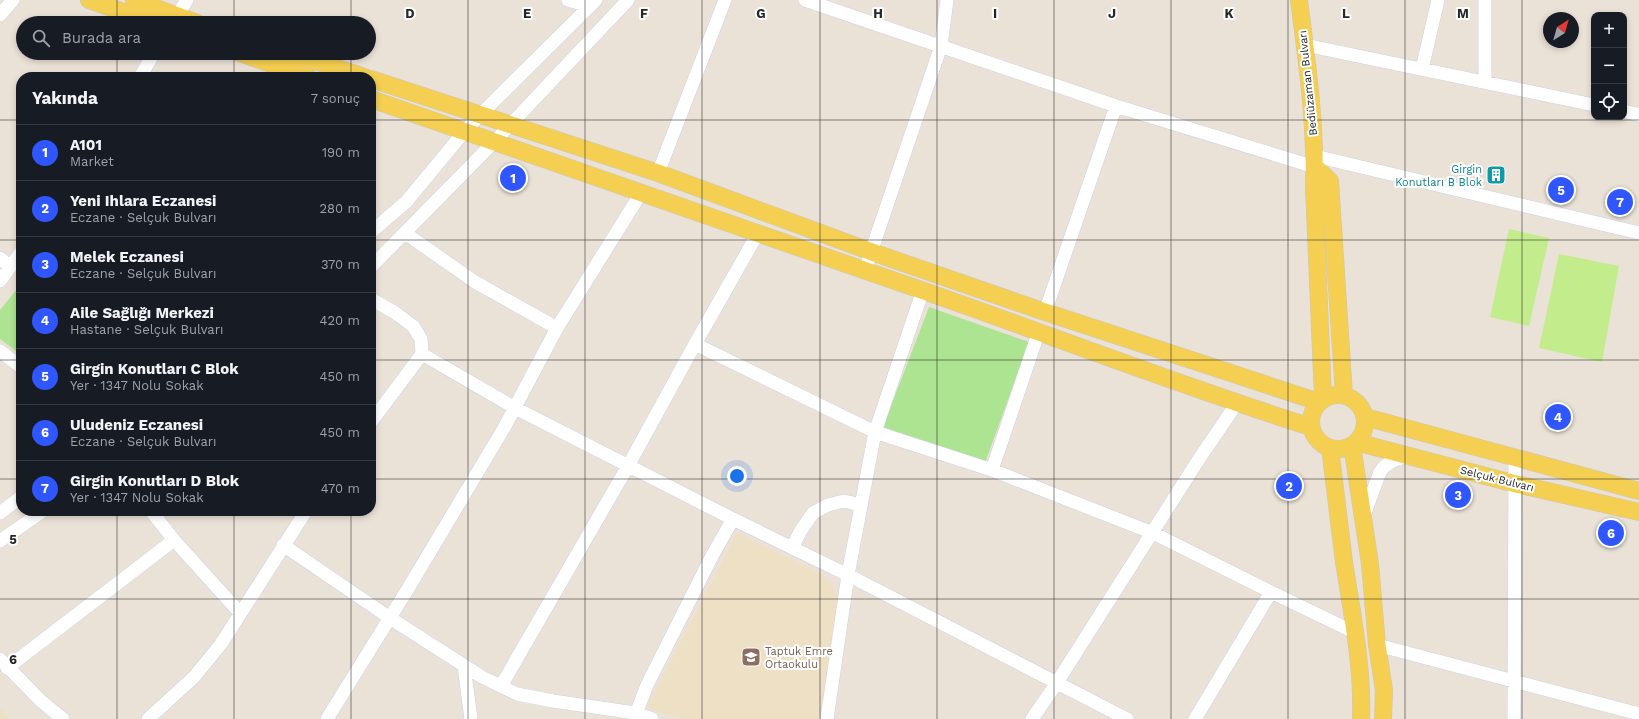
<!DOCTYPE html>
<html lang="tr">
<head>
<meta charset="utf-8">
<style>
	:root { --surface:#171b24; --page:#20242c; --text:#f1f3f6; --muted:#9ea1a6; --line:#363941; --accent:#3056ff }
	body { margin:0; font-family:"Work Sans",sans-serif; background:var(--page); color:var(--text) }
	.controls { position:absolute; right:12px; top:12px; display:grid; overflow:hidden; border-radius:8px; box-shadow:0 2px 6px #0003 }
	.controls button { width:36px; height:36px; display:grid; place-items:center; padding:0; border:0; border-bottom:1px solid var(--line); background:var(--surface); color:var(--text); font:20px sans-serif }
	.compass { position:absolute; left:1543px; top:12px; width:36px; height:36px; border-radius:50%; background:var(--surface); box-shadow:0 2px 6px #0003; rotate:37deg }
	.you { position:absolute; left:737px; top:476px; width:14px; height:14px; margin:-10px; border:3px solid #fff; border-radius:50%; background:#1a73e8; box-shadow:0 0 0 6px #1a73e833 }
	.badge { display:grid; place-items:center; width:26px; height:26px; border-radius:50%; background:var(--accent); color:#fff; font-size:13px; font-weight:700 }
	.pin { position:absolute; translate:-50% -50%; border:2px solid #fff; box-shadow:0 1px 4px #0006 }
	.list { margin:0; padding:0; list-style:none }
	h2 { display:flex; justify-content:space-between; align-items:center; height:52px; margin:0; padding:0 16px; font-size:17px }
	h2 small { font-size:13px; font-weight:400; color:var(--muted) }
	.list li { display:grid; grid-template-columns:26px 1fr auto; gap:12px; align-items:center; box-sizing:border-box; height:56px; padding:0 16px; border-top:1px solid var(--line) }
	.list b { display:block; font-size:15px; white-space:nowrap }
	.list p { margin:0; font-size:13px; white-space:nowrap; color:var(--muted) }
	.list em { font-size:13px; font-style:normal; color:var(--muted) }
	.icon { flex:none; width:22px; height:22px; fill:none; stroke:currentColor; stroke-width:2; stroke-linecap:round; stroke-linejoin:round }
	.map { position:relative; flex:none; width:1639px; height:719px; overflow:hidden }
	.search { position:absolute; background:var(--surface); box-shadow:0 2px 6px #0003; left:16px; top:16px; width:360px; height:44px; display:flex; align-items:center; gap:10px; box-sizing:border-box; padding:0 14px; border-radius:22px; color:var(--muted); font-size:15px }
	.panel { position:absolute; background:var(--surface); box-shadow:0 2px 6px #0003; left:16px; top:72px; width:360px; height:444px; border-radius:16px }
	.map>svg:first-child { display:block }
</style>
</head>
<body>
<div class="map">
<svg width="1639" height="719" viewBox="0 0 1639 719">
	<rect width="100%" height="100%" fill="#ebe2d7"/>
	<path fill="#ede0c5" d="M737,533L820,573L830,581L836,593L837,606L819,719H681L647,708Z
		M0,708L10,718L9,719H0Z"/>
	<path fill="#ade491" d="M21,284V355L0,339V310Z
		M929,307L1029,342L985,463L883,427Z"/>
	<path fill="#c3ec8c" d="M1509,229L1549,238L1529,326L1490,317Z
		M1559,254L1619,266L1602,362L1539,348Z"/>
	<g fill="none" stroke-linecap="round" stroke-linejoin="round">
		<defs>
			<path id="minor" d="M568,0L589,6L590,0
				M805,0L1116,106L1315,167
				M0,15L13,0
				M173,22L187,0
				M1305,45L1594,105
				M1422,69L1438,0
				M140,77L154,53
				M1485,82V0
				M1624,111L1639,115
				M1315,156L1639,233
				M658,173L725,0
				M371,232L406,202L464,132L481,114L596,0
				M405,233L475,282L557,328
				M0,258L10,267
				M371,267L493,143L628,0
				M865,270L941,46L947,0
				M0,281L21,252
				M371,299L394,312L413,326L421,339L422,354L371,422
				M1045,312L1116,106
				M695,344L875,432L992,470L1153,533L1271,592L1356,633
				M0,351L21,367
				M422,354L515,408L733,519L848,575L1127,719
				M992,470L1039,331
				M151,511L174,540L240,613
				M0,513L21,497
				M1363,518L1380,472C1388,461 1397,459 1409,456
				M0,541L43,511
				M283,545L390,618L482,677L517,694L553,701L635,713L652,719
				M792,548L800,532L813,513L828,505L844,501L861,505
				M1377,645L1639,714
				M0,659L41,701L63,719
				M464,666L471,719
				M7,668L174,540
				M501,686L628,466L695,344L758,233
				M148,719L194,677L221,644L306,511
				M327,719L409,587L504,428L557,328L641,193
				M634,719L647,685L712,556L733,519
				M827,719L848,575L875,432L923,290
				M1032,719L1056,684L1197,462L1237,403
				M1195,719L1271,592
				M1514,719L1515,458"/>
			<path id="major" d="M89,0L155,23
				M134,0L197,23
				M1299,0C1307,62 1316,125 1314,187L1323,398
				M240,53L308,77
				M290,53L365,77
				M371,79L658,173L872,252L1045,312L1319,402
				M371,99C555,164 740,226 924,291C1053,336 1181,386 1311,427
				M1315,167L1330,181L1344,395
				M1311 422a27 27 0 1 1 54 0a27 27 0 1 1-54 0Z
				M1365,417L1639,491
				M1356,442L1516,484L1639,512
				M1352,445L1370,564L1377,645L1384,690L1383,719
				M1330,448C1335,486 1339,524 1344,562C1352,614 1363,666 1361,719"/>
		</defs>
		<use href="#minor" stroke="#cdd1e1" stroke-width="14"/>
		<use href="#major" stroke="#c7c7c7" stroke-width="18"/>
		<use href="#minor" stroke="#fff" stroke-width="13"/>
		<use href="#major" stroke="#f5cf52" stroke-width="17"/>
	</g>
	<path fill="none" stroke="#272727" stroke-width="1" stroke-opacity="0.55" d="M117,0V23M234,0V23M351,0V23M468,0V719M585,0V719M702,0V719M820,0V719M937,0V719M1054,0V719M1171,0V719M1288,0V719M1405,0V719M1522,0V719M117,53V77M234,53V77M351,53V77M0,120H21M371,120H1639M0,240H21M371,240H1639M0,360H21M371,360H1639M0,479H21M371,479H1639M117,511V719M234,511V719M351,511V719M0,599H1639"/>
	<defs>
		<symbol id="building-square" viewBox="-11 -11 22 22"><rect x="-9" y="-9" width="18" height="18" rx="4" fill="#0f9aa8" stroke="#fff"/><path d="M-4-6H4V6H1V3H-1V6H-4ZM-2.5-4.3h1.7v1.8h-1.7ZM.8-4.3h1.7v1.8H.8ZM-2.5-1h1.7V.8h-1.7ZM.8-1h1.7V.8H.8Z" fill="#fff"/></symbol>
		<symbol id="school-square" viewBox="-11 -11 22 22"><rect x="-9" y="-9" width="18" height="18" rx="4" fill="#8d6e63" stroke="#fff"/><path d="M0-5L7-2L0 1L-7-2ZM-4 1L0 2.5L4 1V4Q0 6-4 4Z" fill="#fff"/></symbol>
	</defs>
	<g fill-rule="evenodd">
		<use href="#building-square" x="1485" y="164" width="22" height="22"/>
		<use href="#school-square" x="740" y="646" width="22" height="22"/>
	</g>
	<g text-anchor="middle" dominant-baseline="central" stroke-width="4" stroke-linejoin="round" paint-order="stroke">
		<g font-size="11" fill="#272727" stroke="#fff">
			<text transform="translate(1308 83) rotate(-96)">Bediüzaman Bulvarı</text>
			<text transform="translate(1497 479) rotate(14)">Selçuk Bulvarı</text>
		</g>
		<g font-size="11" fill="#0d838f" stroke="#fff" text-anchor="end">
			<text x="1482" y="169">Girgin<tspan x="1482" dy="13">Konutları B Blok</tspan></text>
		</g>
		<g font-size="11" fill="#785e54" stroke="#fff" text-anchor="start">
			<text x="765" y="651">Taptuk Emre<tspan x="765" dy="13">Ortaokulu</tspan></text>
		</g>
	</g>
	<g font-size="13" text-anchor="middle" font-weight="bold" fill="#272727" stroke="#fff" stroke-width="4" stroke-linejoin="round" paint-order="stroke">
		<text x="410" y="18">D</text>
		<text x="527" y="18">E</text>
		<text x="644" y="18">F</text>
		<text x="761" y="18">G</text>
		<text x="878" y="18">H</text>
		<text x="995" y="18">I</text>
		<text x="1112" y="18">J</text>
		<text x="1229" y="18">K</text>
		<text x="1346" y="18">L</text>
		<text x="1463" y="18">M</text>
		<text x="13" y="544">5</text>
		<text x="13" y="664">6</text>
	</g>
</svg>
<div class="controls">
<button>+</button>
<button>−</button>
<button><svg class="icon" aria-label="locate" viewBox="0 0 24 24"><circle cx="12" cy="12" r="6"/><path d="M12 2v4M12 18v4M2 12h4M18 12h4"/></svg></button>
</div>
<svg class="compass" viewBox="-18 -18 36 36"><path d="M0-13l5 13h-10z" fill="#e53935"/><path d="M0 13l5-13h-10z" fill="#9ea1a6"/></svg>
<div class="you"></div>
<div class="pin badge" style="left:513px;top:178px">1</div>
<div class="pin badge" style="left:1289px;top:486px">2</div>
<div class="pin badge" style="left:1458px;top:495px">3</div>
<div class="pin badge" style="left:1558px;top:417px">4</div>
<div class="pin badge" style="left:1561px;top:190px">5</div>
<div class="pin badge" style="left:1611px;top:533px">6</div>
<div class="pin badge" style="left:1620px;top:202px">7</div>
<div class="search"><svg class="icon" aria-label="search" viewBox="0 0 24 24"><circle cx="10" cy="10" r="6"/><path d="M15 15l6 6"/></svg>Burada ara</div>
<section class="panel">
<h2>Yakında<small>7 sonuç</small></h2>
<ul class="list">
<li><span class="badge">1</span><div><b>A101</b><p>Market</p></div><em>190 m</em></li>
<li><span class="badge">2</span><div><b>Yeni Ihlara Eczanesi</b><p>Eczane · Selçuk Bulvarı</p></div><em>280 m</em></li>
<li><span class="badge">3</span><div><b>Melek Eczanesi</b><p>Eczane · Selçuk Bulvarı</p></div><em>370 m</em></li>
<li><span class="badge">4</span><div><b>Aile Sağlığı Merkezi</b><p>Hastane · Selçuk Bulvarı</p></div><em>420 m</em></li>
<li><span class="badge">5</span><div><b>Girgin Konutları C Blok</b><p>Yer · 1347 Nolu Sokak</p></div><em>450 m</em></li>
<li><span class="badge">6</span><div><b>Uludeniz Eczanesi</b><p>Eczane · Selçuk Bulvarı</p></div><em>450 m</em></li>
<li><span class="badge">7</span><div><b>Girgin Konutları D Blok</b><p>Yer · 1347 Nolu Sokak</p></div><em>470 m</em></li>
</ul>
</section>
</div>
</body>
</html>
